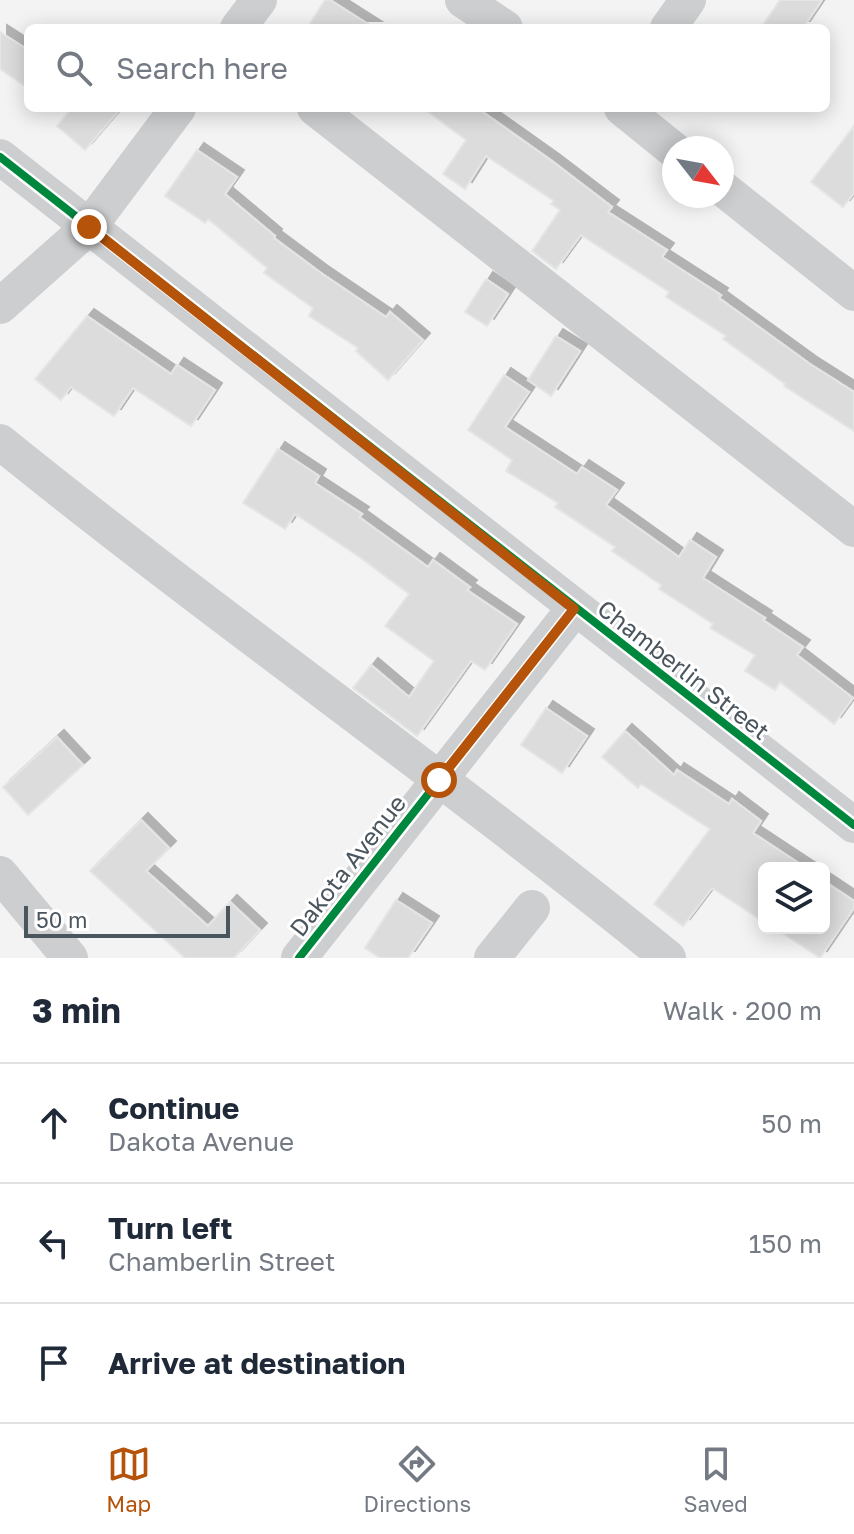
<!DOCTYPE html>
<html lang="en">
<head>
<meta charset="utf-8">
<style>
	:root { --surface:#fff; --page:#f2f2f3; --text:#1f2937; --muted:#747a83; --line:#e0e1e3; --accent:#b45309 }
	body { margin:0; font-family:"Golos Text",sans-serif; background:var(--page); color:var(--text) }
	.controls { position:absolute; right:24px; bottom:24px; display:grid; overflow:hidden; border-radius:12px; box-shadow:0 4px 20px #0003 }
	.controls button { width:72px; height:72px; display:grid; place-items:center; padding:0; border:0; border-bottom:2px solid var(--line); background:var(--surface); color:var(--text); font:40px sans-serif }
	.compass { position:absolute; left:662px; top:136px; width:72px; height:72px; border-radius:50%; background:var(--surface); box-shadow:0 4px 20px #0003; rotate:121deg }
	.scale { position:absolute; left:24px; bottom:20px; width:206px; box-sizing:border-box; padding-left:8px; border:4px solid #4b555e; border-top:0; font-size:22px; line-height:28px; white-space:nowrap; color:#4b555e; -webkit-text-stroke:6px #fff; paint-order:stroke }
	.stop { position:absolute; width:24px; height:24px; margin:-18px; border:6px solid #b45309; border-radius:50%; background:#fff }
	.stop.end { background:#b45309; border-color:#fff; box-shadow:0 2px 8px #0008 }
	.list { margin:0; padding:0; list-style:none }
	h2 { display:flex; justify-content:space-between; align-items:center; height:104px; margin:0; padding:0 32px; font-size:34px }
	h2 small { font-size:26px; font-weight:400; color:var(--muted) }
	.list li { display:grid; grid-template-columns:52px 1fr auto; gap:24px; align-items:center; box-sizing:border-box; height:120px; padding:0 32px; border-top:2px solid var(--line) }
	.list b { display:block; font-size:30px; white-space:nowrap }
	.list p { margin:0; font-size:26px; white-space:nowrap; color:var(--muted) }
	.list em { font-size:26px; font-style:normal; color:var(--muted) }
	.icon { flex:none; width:44px; height:44px; fill:none; stroke:currentColor; stroke-width:2; stroke-linecap:round; stroke-linejoin:round }
	.map { position:relative; flex:none; width:854px; height:958px; overflow:hidden }
	.search { position:absolute; background:var(--surface); box-shadow:0 4px 20px #0003; left:24px; right:24px; top:24px; height:88px; display:flex; align-items:center; gap:20px; box-sizing:border-box; padding:0 28px; border-radius:12px; color:var(--muted); font-size:30px }
	.sheet { height:464px; background:var(--surface) }
	nav { display:flex; justify-content:space-around; align-items:center; box-sizing:border-box; height:112px; border-top:2px solid var(--line); background:var(--surface); font-size:22px; color:var(--muted) }
	nav a { display:grid; justify-items:center; gap:4px }
	nav .on { color:var(--accent) }
	.map>svg:first-child { display:block }
</style>
</head>
<body>
<div class="map">
<svg width="854" height="958" viewBox="0 0 854 958">
	<defs>
		<filter id="shadow"><feDropShadow dx="7" dy="-7" stdDeviation="0" flood-color="#0004"/></filter>
	</defs>
	<rect width="100%" height="100%" fill="#f3f3f3"/>
	<path fill="#dcdcdd" stroke="#e4e5e5" stroke-width="2" filter="url(#shadow)" d="M325,0H330L374,28H307Z
		M780,0H822L803,28H761Z
		M0,32L28,50V88L0,69Z
		M72,108H121L85,150L57,126Z
		M423,108H477L552,161L612,207L608,212L667,250L662,257L721,295L719,298L810,364L854,392V431L784,386L785,384L723,339L726,336L666,297L669,292L581,235L556,269L532,251L560,210L551,204L554,201L486,156L465,189L443,174L466,140Z
		M854,126V193L843,207L811,182Z
		M197,150L237,177L225,194L275,236L274,238L321,273L386,317L390,312L423,340L388,380L356,351L358,348L309,316L313,308L264,273L267,268L208,219L205,223L165,196Z
		M486,279L508,294L487,326L465,312Z
		M87,316L171,374L177,365L215,390L191,426L133,388L114,416L71,387L61,400L35,379Z
		M556,336L580,351L551,396L528,380Z
		M504,375L529,392L505,427L577,474L582,467L617,490L606,505L679,557L690,540L716,557L703,578L765,618L763,620L803,647L797,655L853,698L834,724L780,682L775,690L745,671L755,655L710,628L713,624L659,589L661,585L612,551L615,547L555,507L558,503L506,471L512,460L468,430Z
		M278,449L319,476L315,483L362,514L359,517L428,567L433,560L470,587L467,590L517,624L485,670L471,661L417,736L353,688L371,665L409,697L434,661L385,626L409,594L358,556L295,514L285,529L243,503Z
		M546,708L587,736L562,773L521,745Z
		M625,731L674,775L677,770L729,804L732,799L761,821L753,833L806,868H764V922L712,888L683,926L654,904L710,829L641,784L638,788L602,757Z
		M57,737L83,765L28,815L3,787Z
		M141,820L169,848L146,871L208,926L230,902L260,930L234,958H185L90,871Z
		M824,881L854,901V908L820,958L775,928H824Z
		M396,900L432,923L408,958H380L365,948Z"/>
	<g fill="none" stroke-linecap="round" stroke-linejoin="round">
		<path stroke="#cdced0" stroke-width="36" d="M463,0L505,28
			M238,28L259,0
			M668,28L688,0
			M315,108L854,529
			M622,108L674,150
			M0,157L854,825
			M722,188L854,293
			M0,306L89,227L178,108
			M0,442C219,619 450,780 668,958
			M0,874L70,958
			M299,958L574,609
			M492,958L532,908"/>
		<defs>
			<path id="cycleway" d="M0,157L854,825
				M299,958L574,609"/>
		</defs>
		<use href="#cycleway" stroke="#fff" stroke-width="13"/>
		<use href="#cycleway" stroke="#00873e" stroke-width="8"/>
	</g>
	<g fill="none" stroke-linecap="round" stroke-linejoin="round">
		<path stroke="#b45309" stroke-width="10" d="M89,227L574,609L439,780"/>
	</g>
	<g text-anchor="middle" dominant-baseline="central" stroke-width="6" stroke-linejoin="round" paint-order="stroke">
		<g font-size="24" fill="#4b555e" stroke="#fff">
			<text transform="translate(684 669) rotate(38)">Chamberlin Street</text>
			<text transform="translate(347 865) rotate(-52)">Dakota Avenue</text>
		</g>
	</g>
</svg>
<div class="controls">
<button><svg class="icon" aria-label="layers" viewBox="0 0 24 24"><path d="M12 4l9 5-9 5-9-5zM3 14l9 5 9-5"/></svg></button>
</div>
<svg class="compass" viewBox="-18 -18 36 36"><path d="M0-13l5 13h-10z" fill="#e53935"/><path d="M0 13l5-13h-10z" fill="#747a83"/></svg>
<div class="scale">50 m</div>
<div class="stop" style="left:439px;top:780px"></div>
<div class="stop end" style="left:89px;top:227px"></div>
<div class="search"><svg class="icon" aria-label="search" viewBox="0 0 24 24"><circle cx="10" cy="10" r="6"/><path d="M15 15l6 6"/></svg>Search here</div>
</div>
<section class="sheet">
<h2>3 min<small>Walk · 200 m</small></h2>
<ul class="list">
<li><svg class="icon" aria-label="ahead" viewBox="0 0 24 24"><path d="M12 20V5M6 11l6-6 6 6"/></svg><div><b>Continue</b><p>Dakota Avenue</p></div><em>50 m</em></li>
<li><svg class="icon" aria-label="left" viewBox="0 0 24 24"><path d="M17 20v-9H6M10 6l-5 5 5 5"/></svg><div><b>Turn left</b><p>Chamberlin Street</p></div><em>150 m</em></li>
<li><svg class="icon" aria-label="arrive" viewBox="0 0 24 24"><path d="M6 21V4h12l-3 4 3 4H6"/></svg><div><b>Arrive at destination</b></div></li>
</ul>
</section>
<nav>
<a class="on"><svg class="icon" aria-label="map" viewBox="0 0 24 24"><path d="M3 6l6-2 6 2 6-2v14l-6 2-6-2-6 2zM9 4v14M15 6v14"/></svg>Map</a>
<a><svg class="icon" aria-label="directions" viewBox="0 0 24 24"><path d="M12 3l9 9-9 9-9-9zM9 14v-3h6M13 9l2 2-2 2"/></svg>Directions</a>
<a><svg class="icon" aria-label="saved" viewBox="0 0 24 24"><path d="M7 4h10v16l-5-4-5 4z"/></svg>Saved</a>
</nav>
</body>
</html>
